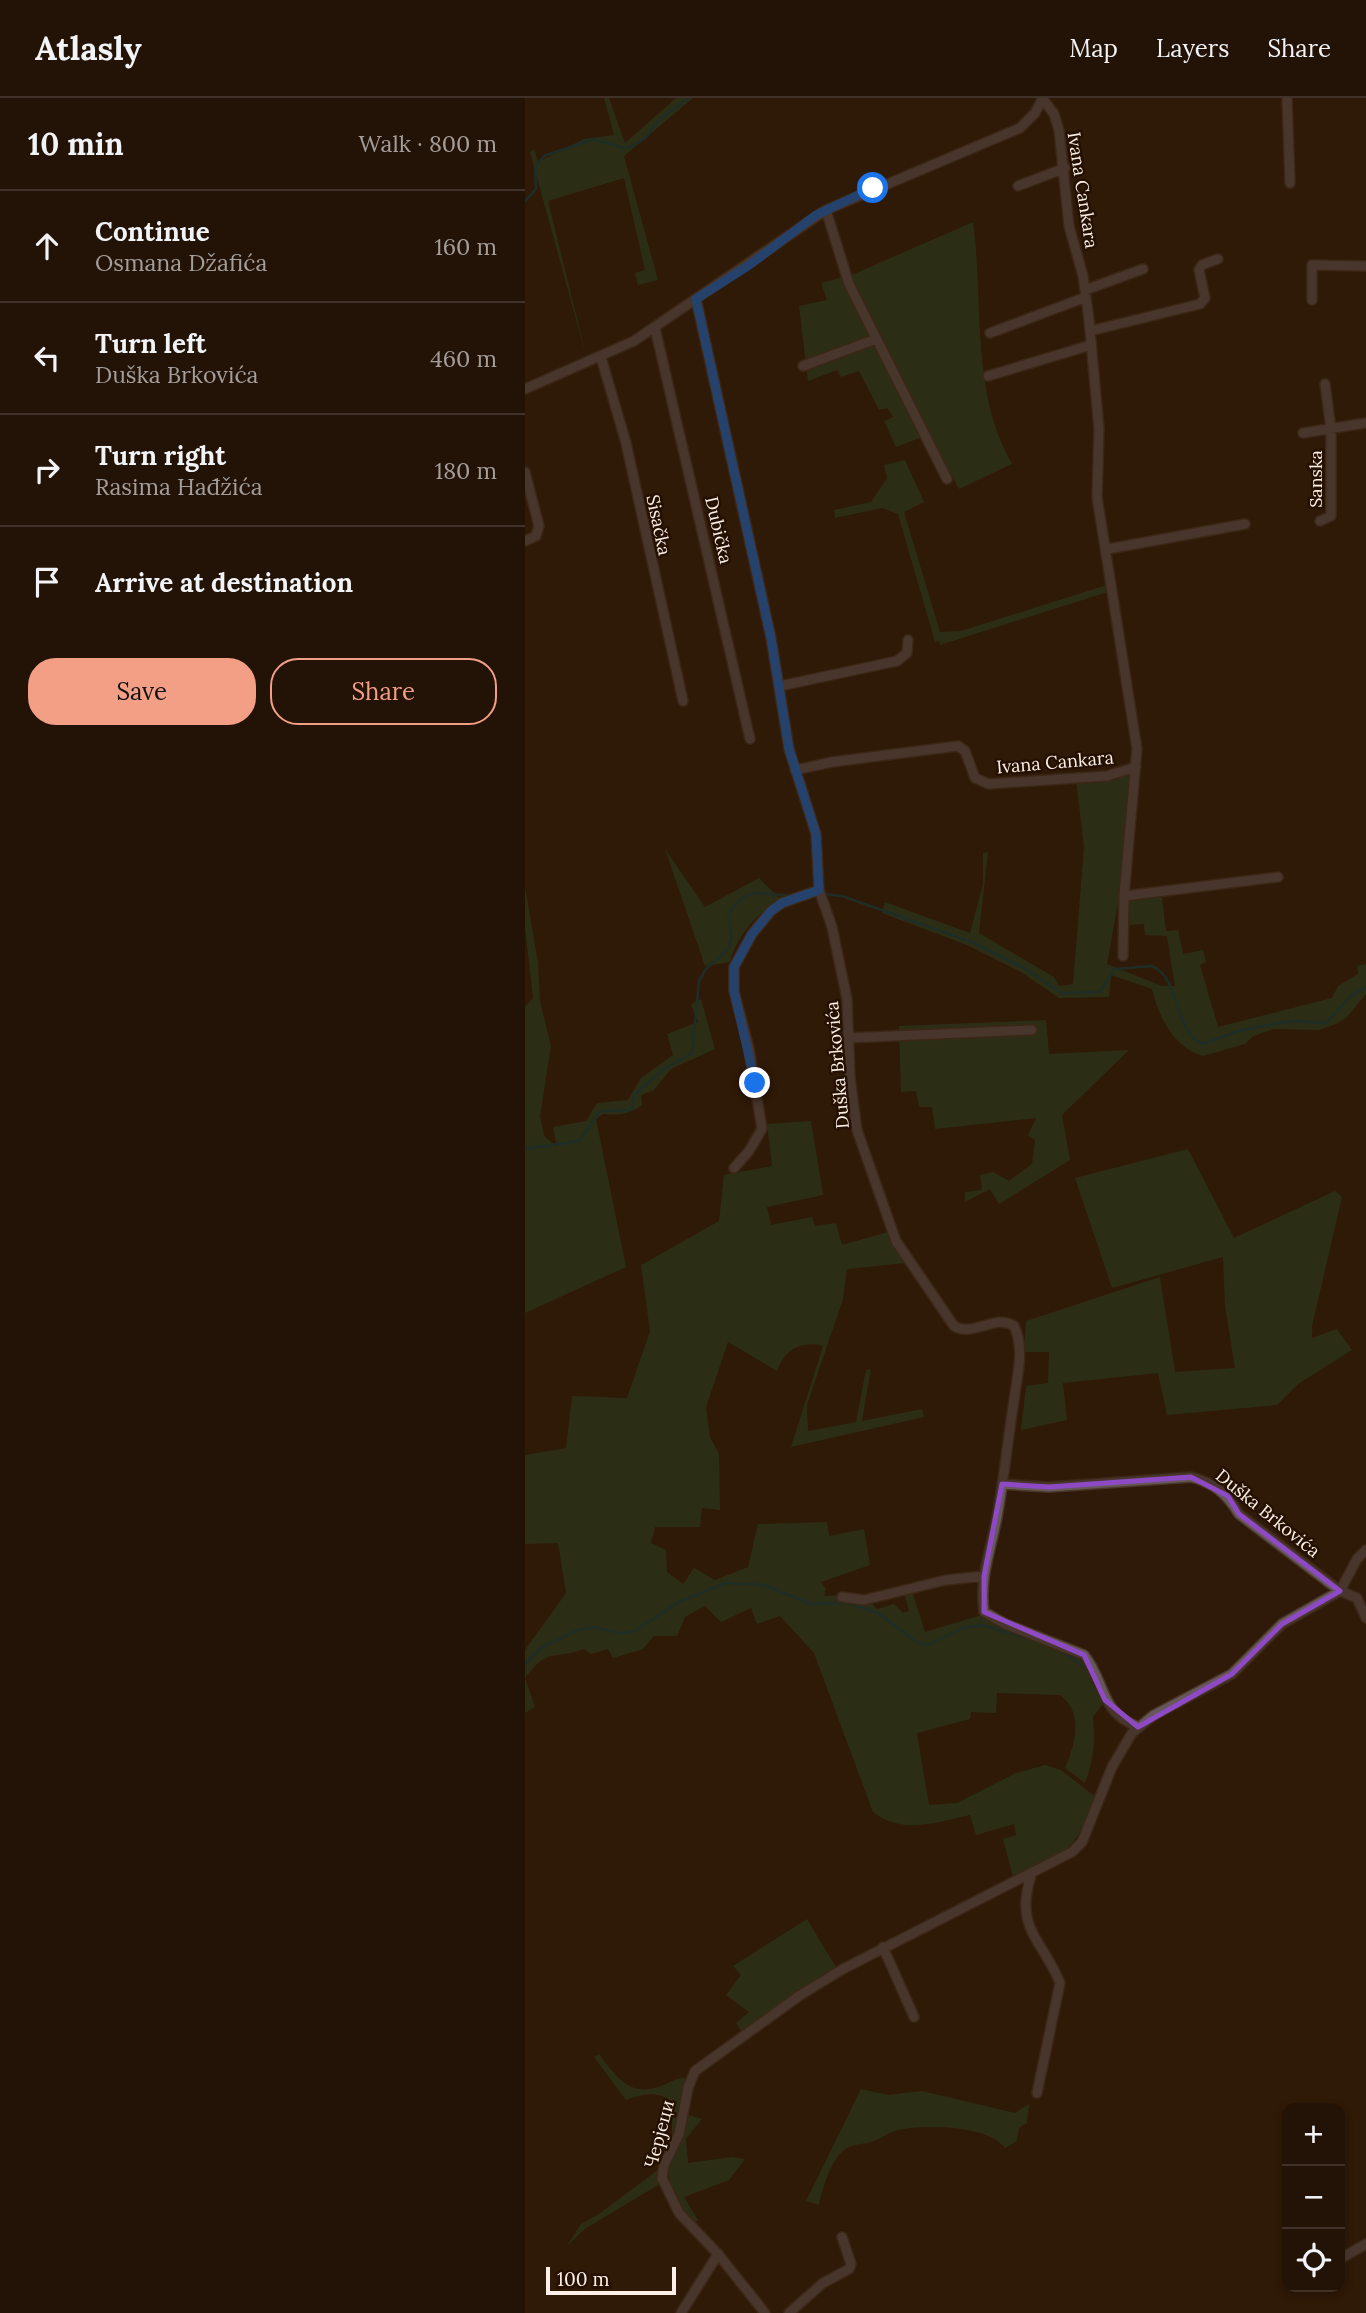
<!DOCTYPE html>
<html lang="en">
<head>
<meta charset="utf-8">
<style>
	:root { --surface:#231306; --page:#2f2014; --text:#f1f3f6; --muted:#a39e9b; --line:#403228; --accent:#f39f85 }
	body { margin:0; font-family:Lora,serif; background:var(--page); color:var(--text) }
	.controls { position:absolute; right:21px; bottom:21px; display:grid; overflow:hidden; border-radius:14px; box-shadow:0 4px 10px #0003 }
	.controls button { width:63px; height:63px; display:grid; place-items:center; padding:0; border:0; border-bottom:2px solid var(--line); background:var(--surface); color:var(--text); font:35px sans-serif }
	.scale { position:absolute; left:21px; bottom:18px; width:130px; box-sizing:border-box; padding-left:7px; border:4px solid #fdf0e8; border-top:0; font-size:19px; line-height:24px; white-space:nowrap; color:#fdf0e8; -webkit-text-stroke:5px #251002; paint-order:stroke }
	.stop { position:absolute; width:21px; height:21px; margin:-16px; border:5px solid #1a73e8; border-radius:50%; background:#fff }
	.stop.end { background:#1a73e8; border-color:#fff; box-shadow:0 2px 7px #0008 }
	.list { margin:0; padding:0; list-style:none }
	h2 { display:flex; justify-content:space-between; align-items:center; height:91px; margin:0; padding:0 28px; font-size:30px }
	h2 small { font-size:23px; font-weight:400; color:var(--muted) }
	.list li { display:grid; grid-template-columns:46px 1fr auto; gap:21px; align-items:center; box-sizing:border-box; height:112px; padding:0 28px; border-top:2px solid var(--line) }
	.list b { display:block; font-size:26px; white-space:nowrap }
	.list p { margin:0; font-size:23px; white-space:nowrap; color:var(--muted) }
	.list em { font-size:23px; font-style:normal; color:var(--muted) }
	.actions { display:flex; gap:14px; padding:21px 28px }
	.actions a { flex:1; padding:16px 0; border:2px solid var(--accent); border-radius:28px; text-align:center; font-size:24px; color:var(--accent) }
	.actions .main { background:var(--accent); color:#111 }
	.icon { flex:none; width:38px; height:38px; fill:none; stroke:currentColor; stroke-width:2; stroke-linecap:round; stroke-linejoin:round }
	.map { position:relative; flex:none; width:841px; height:2215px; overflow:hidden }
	header { display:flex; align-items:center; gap:42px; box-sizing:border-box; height:98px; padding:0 35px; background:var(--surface); border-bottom:2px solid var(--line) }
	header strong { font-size:33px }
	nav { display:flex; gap:38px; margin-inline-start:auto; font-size:24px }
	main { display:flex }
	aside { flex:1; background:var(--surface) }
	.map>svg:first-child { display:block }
</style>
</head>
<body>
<header>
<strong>Atlasly</strong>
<nav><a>Map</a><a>Layers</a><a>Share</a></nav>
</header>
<main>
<aside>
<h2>10 min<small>Walk · 800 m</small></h2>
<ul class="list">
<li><svg class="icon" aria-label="ahead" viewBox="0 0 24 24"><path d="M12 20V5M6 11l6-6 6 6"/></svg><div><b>Continue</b><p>Osmana Džafića</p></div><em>160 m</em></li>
<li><svg class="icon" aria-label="left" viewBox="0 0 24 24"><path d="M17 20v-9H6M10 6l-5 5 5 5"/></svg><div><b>Turn left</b><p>Duška Brkovića</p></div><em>460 m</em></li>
<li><svg class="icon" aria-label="right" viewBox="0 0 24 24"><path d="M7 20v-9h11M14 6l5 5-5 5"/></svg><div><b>Turn right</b><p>Rasima Hađžića</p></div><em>180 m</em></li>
<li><svg class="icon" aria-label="arrive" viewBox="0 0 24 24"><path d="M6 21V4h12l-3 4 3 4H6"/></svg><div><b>Arrive at destination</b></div></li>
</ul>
<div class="actions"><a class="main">Save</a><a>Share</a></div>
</aside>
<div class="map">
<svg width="841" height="2215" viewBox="0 0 841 2215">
	<rect width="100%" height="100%" fill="#2f1908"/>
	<path fill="#274727" d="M79,0H84L100,45L151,0H168L99,58L133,182L113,187L110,175L120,172L99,80L23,103L62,261L5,54L9,51L13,64L59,41L89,37Z
		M448,124C459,204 445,293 487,366L434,391L405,336L371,349L359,323L368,319L362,310L354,312L334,273L316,279L312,272L283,283L274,208L302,202L296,185L329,176Z
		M380,362L399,404L379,414L415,534L436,533L585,486L586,493L415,547L414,543L410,544L373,416L357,410L310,420L309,412L346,404L362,380L359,367Z
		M608,672L597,783L582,866L637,888H650L642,838L620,837L619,826L603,827V802L636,791L641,833L653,832L658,856L678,852L681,864L675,867L693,929L807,900L813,888L833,876L832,868L841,866V896L821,920L811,926L794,932L749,931L728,938L720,946L678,958C649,950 633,918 627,891L586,877L584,899L534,900L496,874L442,847L357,815L360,804L445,835L458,786V755L463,754L454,835L529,879L534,888L548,886L559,749L551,681Z
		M140,751L180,809L234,780L257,803C232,812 211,840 205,864L180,868Z
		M0,789L13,864L15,904L26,948L15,1018L19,1038L32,1049L28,1029L61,1023L72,1005L103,1002L116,980L148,957L142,936L173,924L166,906L176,901L190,951L146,971L129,992L116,997L117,1007C104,1016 94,1018 78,1016L71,1021L101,1169L0,1215V909L8,900L0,830Z
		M521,922L524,956L604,952L537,1017L545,1062L474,1106L465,1091L440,1104V1094L457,1092L455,1077L468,1074L484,1083L507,1066L510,1042L503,1037L511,1020L410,1031L407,1009H394L391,993L376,994L374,928Z
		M286,1023L298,1097L242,1109L246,1127L287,1119L290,1128L311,1125L317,1147L370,1132L391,1164L322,1171L318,1201L282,1307L283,1333L331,1324L341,1272L346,1271L337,1323L397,1311L399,1319L266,1349L298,1248C276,1242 260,1251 252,1273L203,1244L181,1309L185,1339L194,1356L195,1412L177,1410L175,1429H130L126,1445L141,1452L142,1474L158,1486L169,1470L190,1482L223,1469L233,1426L302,1424L304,1438L339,1431L345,1467L296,1484L301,1491L299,1498C319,1497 339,1494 352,1511L369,1506L378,1515L384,1513L379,1495L387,1493L400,1534L463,1515L560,1555L581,1602L568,1619C570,1643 569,1662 560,1685L540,1670C550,1647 559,1614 535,1597L472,1595L471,1615L446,1614L445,1621L392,1635L404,1707L432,1705L491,1675L520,1667L536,1672L572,1700C549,1755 540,1755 488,1779L478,1741L491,1737L489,1726L451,1737L445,1717C413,1724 377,1737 348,1714L289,1555L255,1518L232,1526L226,1510L196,1524L180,1508L160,1519L152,1538H129L118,1551L88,1560L83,1551L66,1556L59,1551C26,1563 25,1548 0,1580L10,1609L0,1615V1552L41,1495L33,1445L0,1446V1357L41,1350L47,1298L102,1300L125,1233L116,1167L194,1123L199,1077L247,1068L242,1026Z
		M663,1051L709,1140L810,1093L817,1099L787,1228V1240L812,1231L827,1252L773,1286L752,1307L642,1317L633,1275L538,1285L542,1322L496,1332L501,1288L523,1285L524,1254H499L501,1223L635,1179L650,1274L710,1270L700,1208L698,1159L587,1190L550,1080Z
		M282,1821L312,1871L218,1935L211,1925L224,1914L201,1897L216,1877L208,1868Z
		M74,1956C90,1977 104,1999 133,1989C143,1986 151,1979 160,1980L147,2044V2004C133,1992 117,1996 101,2002L69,1959Z
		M336,1991L363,1997L397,1993L490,2015L504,2006L502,2025L494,2030L492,2043L480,2050C464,2027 399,2026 373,2032C364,2034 357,2040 349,2043C338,2047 327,2045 318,2053C304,2066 298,2089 294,2107L281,2103Z
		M160,2016L177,2021L161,2041L163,2065L207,2059L220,2061L204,2082L159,2099L173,2122L169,2127C131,2079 143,2068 160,2016Z
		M134,2071L135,2086L61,2130L42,2148L56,2126L74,2116Z"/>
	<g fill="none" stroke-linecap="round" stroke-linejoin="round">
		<path stroke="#0b464d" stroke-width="2.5" d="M0,103L11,91L10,69L19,58L68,41L98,50L108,48L120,40L136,20L164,0
			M297,796L317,798L447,844L499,870L537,895L575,894L589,871L627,868C658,883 647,933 678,946L713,933L748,926L770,923L801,925L826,898L841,889
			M0,1051L54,1043L75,1013L106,1012L110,996L139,971L167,955L174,883L181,871L203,851L207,838L203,817C225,782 237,800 269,797
			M535,1552L564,1572
			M0,1566L16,1550L53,1532L69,1529L93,1535L108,1534L154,1504L200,1485L239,1487L286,1506L325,1505L354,1516L393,1545L403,1547L438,1530L457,1527L512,1543"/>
		<defs>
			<path id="street" d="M762,0L765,85
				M518,1L529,16L534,32L544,128L558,178L564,222L574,331L572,399L612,651L599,798L598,858
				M493,88L540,70
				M301,112L324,186L422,381
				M560,192L618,171
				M171,201L246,540L264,651L291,736L294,792L307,829L322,901L325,979L332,1032L371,1143L429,1228C447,1240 471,1215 489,1228C500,1250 492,1279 489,1302C483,1341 479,1380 472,1419C466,1451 454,1481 459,1514L480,1526L559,1557C581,1584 574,1614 613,1629
				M787,202V167L841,168
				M130,230L225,641
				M565,233L675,206L680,200L674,172L677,167L693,161
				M465,235L561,199
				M76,259L101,345L158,603
				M278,268L351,241
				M463,278L566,247
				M0,291L109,243L301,112L495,30L510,15L518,0
				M778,335L841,325
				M0,374L14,428L11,438L0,443
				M795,423L806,418V331L800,286
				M583,451L720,426
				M255,588L372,563L382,555L383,542
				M270,672L307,664L433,648L440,653L450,680L464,686L582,678L611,669
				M599,798L753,779
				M322,940L507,932
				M209,1070L224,1053L237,1031L224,951L209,893V869L227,836L246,813L257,805L294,792
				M477,1386L524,1389L666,1379C688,1384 702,1396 714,1416L815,1493L832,1500L841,1520
				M317,1499L339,1502L421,1482L459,1478
				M507,1774C488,1831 517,1840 535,1885L512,1995
				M358,1849L389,1919
				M815,2161L841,2146
				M156,2215L193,2156
				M240,2215L193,2156L154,2115L137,2080L139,2067L154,2036L163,1990L170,1973L274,1898L318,1871L547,1754L557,1744L587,1669L607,1635L629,1617L707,1576L757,1526L815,1493L832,1461L841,1452
				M264,2215L298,2185L324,2171L326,2166L317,2139"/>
		</defs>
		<use href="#street" stroke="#4c3727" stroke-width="12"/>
		<use href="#street" stroke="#66575a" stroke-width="9"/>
	</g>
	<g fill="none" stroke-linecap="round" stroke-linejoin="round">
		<path stroke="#1a73e8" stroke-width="9" d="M230,985L209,893V869L227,836L246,813L257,805L294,792L291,736L264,651L246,540L171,201L223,168L291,117L348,90"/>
	</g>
	<path d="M0 0H841V2215H0ZM666,1379L703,1398L714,1416L815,1493L757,1526L707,1576L613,1629L580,1602L559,1557L459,1514V1478L477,1386L524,1389Z" fill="#2f1908" fill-opacity=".55" fill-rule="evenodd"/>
	<path fill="none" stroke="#8e49c5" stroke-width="5" stroke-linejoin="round" d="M666,1379L703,1398L714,1416L815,1493L757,1526L707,1576L613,1629L580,1602L559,1557L459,1514V1478L477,1386L524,1389Z"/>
	<g text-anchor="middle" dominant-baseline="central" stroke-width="5" stroke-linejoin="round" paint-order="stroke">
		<g font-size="18" fill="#fdf0e8" stroke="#251002">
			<text transform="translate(558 92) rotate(81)">Ivana Cankara</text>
			<text transform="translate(790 381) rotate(-90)">Sanska</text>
			<text transform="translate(134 427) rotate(78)">Sisačka</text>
			<text transform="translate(194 432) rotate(77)">Dubička</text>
			<text transform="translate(530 664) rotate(-5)">Ivana Cankara</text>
			<text transform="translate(312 967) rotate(-95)">Duška Brkovića</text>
			<text transform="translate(743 1415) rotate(39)">Duška Brkovića</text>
			<text transform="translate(134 2036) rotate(-75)">Черјеци</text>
		</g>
	</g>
</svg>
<div class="controls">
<button>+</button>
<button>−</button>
<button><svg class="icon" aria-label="locate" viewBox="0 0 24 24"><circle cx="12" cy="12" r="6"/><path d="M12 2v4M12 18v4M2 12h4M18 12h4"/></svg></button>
</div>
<div class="scale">100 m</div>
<div class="stop" style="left:348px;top:90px"></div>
<div class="stop end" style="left:230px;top:985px"></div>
</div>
</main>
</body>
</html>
